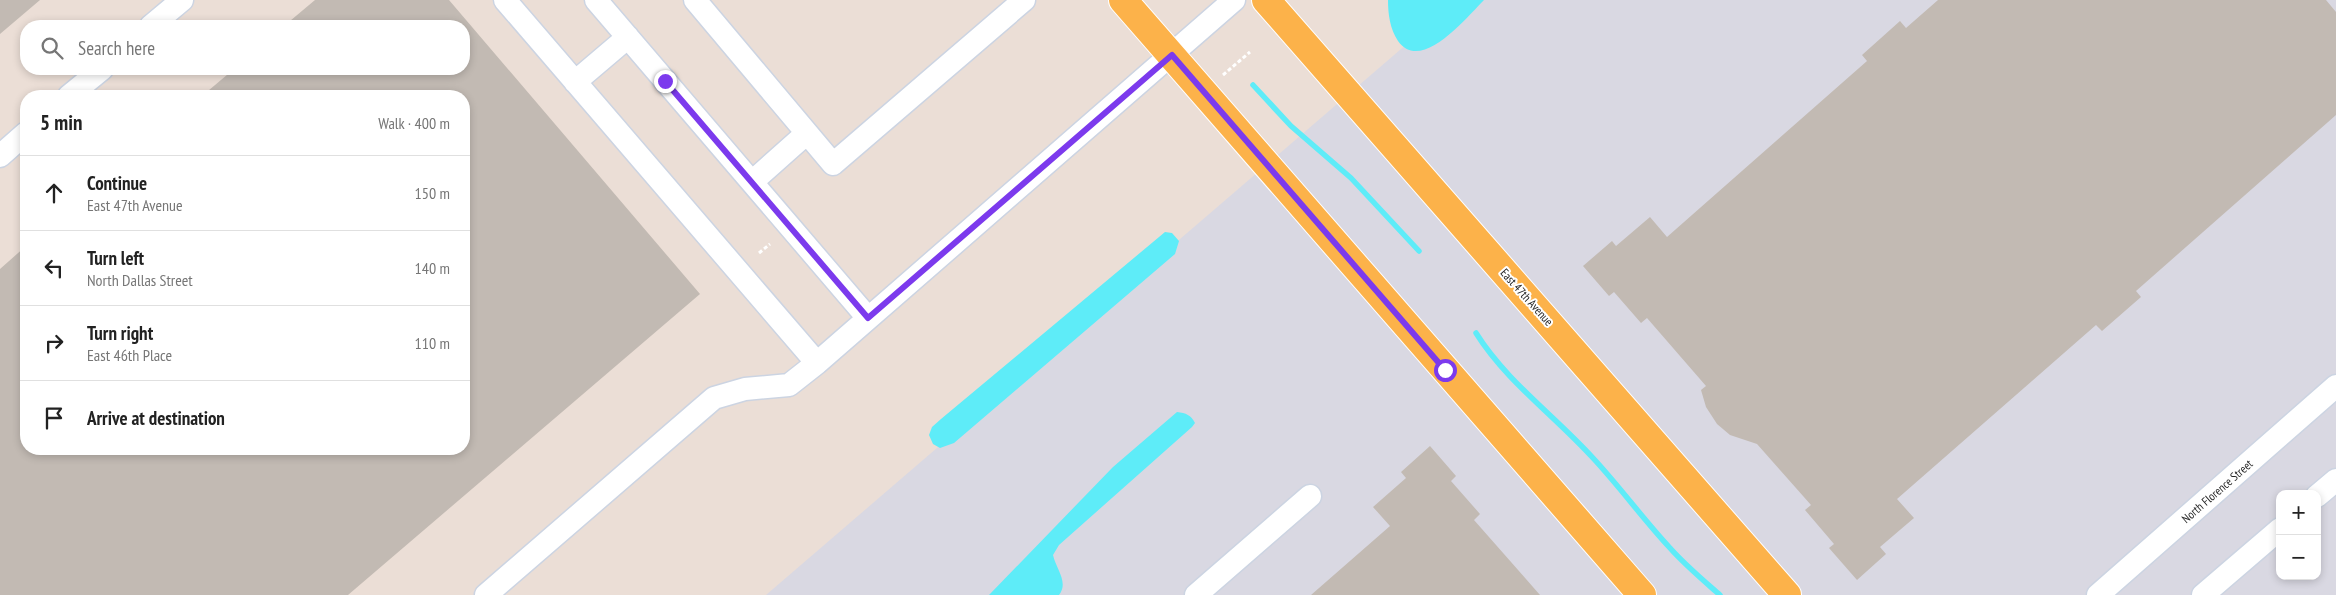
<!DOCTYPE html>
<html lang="en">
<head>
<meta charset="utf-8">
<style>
	:root { --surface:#fff; --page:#f6f6f6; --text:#222; --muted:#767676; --line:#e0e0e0 }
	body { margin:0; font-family:"PT Sans Narrow",sans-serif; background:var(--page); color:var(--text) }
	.controls { position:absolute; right:15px; bottom:15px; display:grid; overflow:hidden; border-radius:10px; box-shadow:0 2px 8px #0003 }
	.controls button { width:45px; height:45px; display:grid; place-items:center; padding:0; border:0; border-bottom:1px solid var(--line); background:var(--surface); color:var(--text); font:25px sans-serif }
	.stop { position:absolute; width:15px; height:15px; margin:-11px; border:4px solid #7c3aed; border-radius:50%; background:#fff }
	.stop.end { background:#7c3aed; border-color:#fff; box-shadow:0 1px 5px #0008 }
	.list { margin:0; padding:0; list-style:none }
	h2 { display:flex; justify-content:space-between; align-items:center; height:65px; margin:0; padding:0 20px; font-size:21px }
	h2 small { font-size:16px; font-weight:400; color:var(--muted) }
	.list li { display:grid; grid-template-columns:32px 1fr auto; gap:15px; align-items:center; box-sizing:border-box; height:75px; padding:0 20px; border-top:1px solid var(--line) }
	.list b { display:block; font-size:19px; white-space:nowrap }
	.list p { margin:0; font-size:16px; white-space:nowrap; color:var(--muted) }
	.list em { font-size:16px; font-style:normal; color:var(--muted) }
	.icon { flex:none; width:28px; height:28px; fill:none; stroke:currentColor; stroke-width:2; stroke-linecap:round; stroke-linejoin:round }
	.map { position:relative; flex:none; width:2336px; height:595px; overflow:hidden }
	.search { position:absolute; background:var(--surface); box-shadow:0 2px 8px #0003; left:20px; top:20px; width:450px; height:55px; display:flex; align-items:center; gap:12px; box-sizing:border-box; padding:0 18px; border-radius:20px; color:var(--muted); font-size:19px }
	.panel { position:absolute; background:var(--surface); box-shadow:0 2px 8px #0003; left:20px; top:90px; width:450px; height:365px; border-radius:20px }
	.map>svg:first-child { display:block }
</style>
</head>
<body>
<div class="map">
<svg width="2336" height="595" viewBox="0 0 2336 595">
	<rect width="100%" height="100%" fill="#ebded6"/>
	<path fill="#d9d8e2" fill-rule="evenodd" d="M1458,0H2336V595H766ZM2280,494H2317V576H2280Z"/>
	<path fill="#5eecf8" d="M1388,0H1484C1467,17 1421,74 1398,41C1390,29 1388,14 1388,0Z
		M1165,232L1172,233L1179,241L1175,254L954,443L940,448L933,444L929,435L932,427L941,419Z
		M1177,412C1186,413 1191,415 1195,423L1192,427L1059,545L1053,555C1056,569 1069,582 1059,595H989L1113,467Z"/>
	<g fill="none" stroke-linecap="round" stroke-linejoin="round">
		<path stroke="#5eecf8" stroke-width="5.5" d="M1253,85L1291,126L1351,178L1419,251
			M1476,333C1506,381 1555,416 1593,458C1620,487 1643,519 1670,548C1685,565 1703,580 1720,595"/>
	</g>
	<path fill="#c2bab3" d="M0,0H40L0,34Z
		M315,0H449L700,294L348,595H0V269L26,246V449H464V96H202L234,69H464V26H284Z
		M1938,0H2326L2336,12V115L2136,291L2141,297L2102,331L2096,325L1897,499L1914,518L1880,547L1886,554L1857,580L1829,548L1834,544L1805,510L1811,505L1757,444L1730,435L1717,424L1706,407L1701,390L1706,386L1647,318L1641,323L1614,292L1609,296L1583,266L1612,241L1616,246L1650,217L1667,237L1867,61L1862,55L1900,21L1906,28Z
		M1430,446L1456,476L1451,481L1480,514L1474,520L1540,595H1311L1390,526L1373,507L1406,478L1401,472Z"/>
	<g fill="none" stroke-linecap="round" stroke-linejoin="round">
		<defs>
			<path id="minor" d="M505,0L817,363
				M596,0L868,318
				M695,0L833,164L1024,0
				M151,26L182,0
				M575,82L628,37
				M69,96L102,69
				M0,156L26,133
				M752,182L807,133
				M2317,496L2336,480
				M486,595L714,398L745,389L789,385L817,363L1234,0
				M1196,595L1310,496
				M2098,595L2336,386
				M2203,595L2280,529"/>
			<path id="major" d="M1123,0L1642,595
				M1266,0L1787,595"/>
		</defs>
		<use href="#minor" stroke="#ccd4e2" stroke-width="25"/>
		<use href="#major" stroke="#fff" stroke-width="30"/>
		<path stroke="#fff" stroke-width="3" stroke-dasharray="4 2.5" stroke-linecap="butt" d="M1223,75L1250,52
			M759,253L770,244"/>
		<use href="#minor" stroke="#fff" stroke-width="22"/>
		<use href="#major" stroke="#fcb24a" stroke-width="28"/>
	</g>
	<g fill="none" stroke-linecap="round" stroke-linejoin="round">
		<path stroke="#7c3aed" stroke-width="6" d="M665,81L868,318L1172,55L1445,370"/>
	</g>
	<g text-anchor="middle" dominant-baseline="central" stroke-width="4" stroke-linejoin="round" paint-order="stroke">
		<g font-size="12" fill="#272727" stroke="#fff">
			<text transform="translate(1527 297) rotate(48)">East 47th Avenue</text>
			<text transform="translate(2217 491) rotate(-41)">North Florence Street</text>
		</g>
	</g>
</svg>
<div class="controls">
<button>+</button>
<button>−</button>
</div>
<div class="stop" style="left:1445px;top:370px"></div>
<div class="stop end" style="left:665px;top:81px"></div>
<div class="search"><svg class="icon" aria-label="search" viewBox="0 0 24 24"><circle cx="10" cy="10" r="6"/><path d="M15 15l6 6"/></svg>Search here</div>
<section class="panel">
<h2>5 min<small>Walk · 400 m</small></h2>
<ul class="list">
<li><svg class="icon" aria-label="ahead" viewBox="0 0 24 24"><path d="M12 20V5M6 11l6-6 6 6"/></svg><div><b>Continue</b><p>East 47th Avenue</p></div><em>150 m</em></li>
<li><svg class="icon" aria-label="left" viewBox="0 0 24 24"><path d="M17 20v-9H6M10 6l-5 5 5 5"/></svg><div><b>Turn left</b><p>North Dallas Street</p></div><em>140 m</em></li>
<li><svg class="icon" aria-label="right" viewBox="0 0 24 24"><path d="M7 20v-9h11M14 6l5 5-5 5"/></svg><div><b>Turn right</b><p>East 46th Place</p></div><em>110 m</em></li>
<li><svg class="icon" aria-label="arrive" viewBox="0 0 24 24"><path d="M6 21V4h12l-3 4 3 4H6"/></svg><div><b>Arrive at destination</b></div></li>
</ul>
</section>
</div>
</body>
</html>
